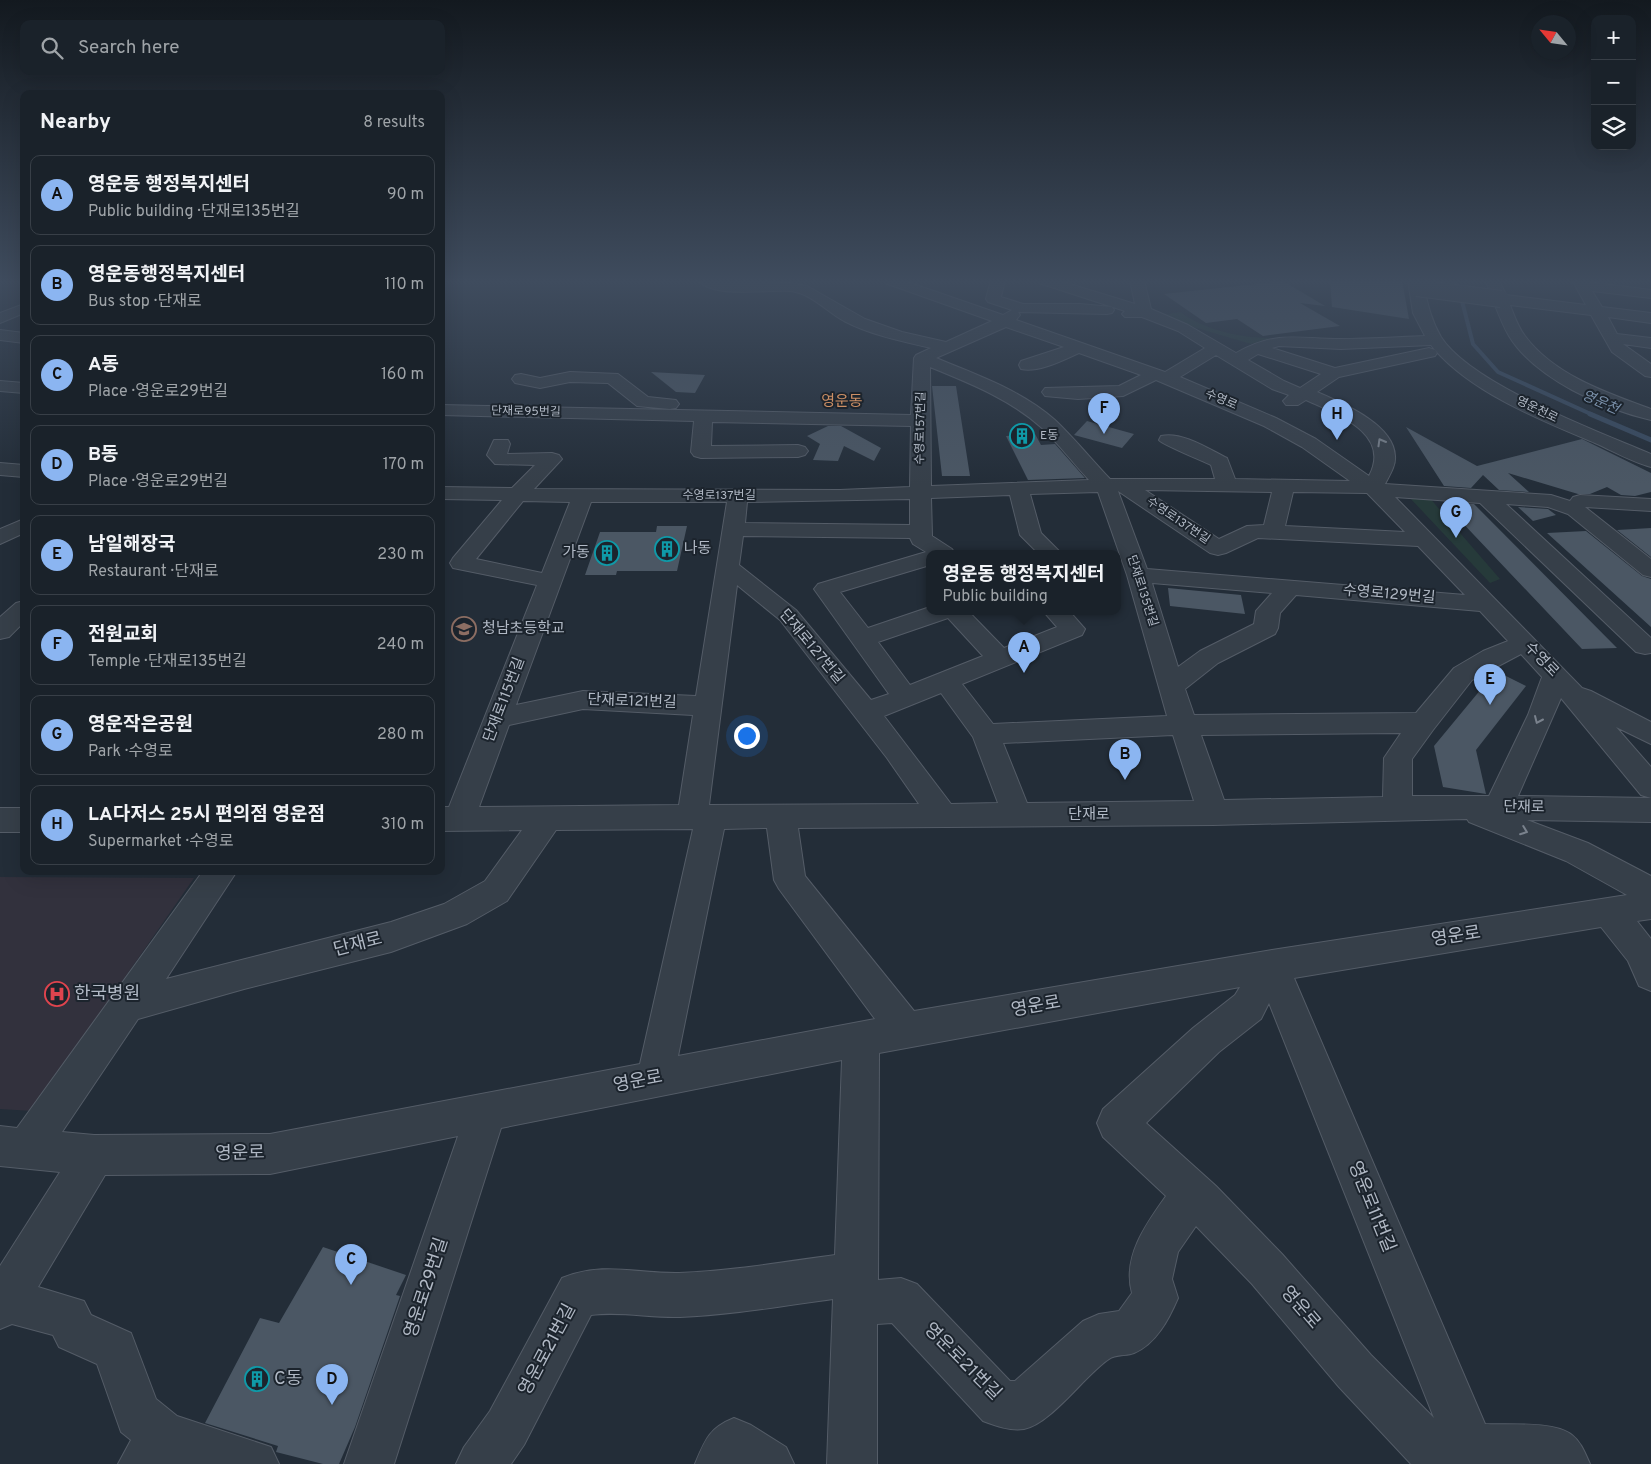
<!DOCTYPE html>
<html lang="en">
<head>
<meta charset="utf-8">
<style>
	:root { --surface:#1a222a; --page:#232a32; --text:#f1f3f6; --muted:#9fa4a8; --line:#383f47; --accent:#8bb5f1 }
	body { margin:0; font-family:Overpass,"Noto Sans KR",sans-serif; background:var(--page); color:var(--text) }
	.controls { position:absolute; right:15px; top:15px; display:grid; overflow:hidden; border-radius:10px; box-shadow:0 5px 20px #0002 }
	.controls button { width:45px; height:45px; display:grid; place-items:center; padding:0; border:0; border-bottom:1px solid var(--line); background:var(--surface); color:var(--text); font:25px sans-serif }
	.compass { position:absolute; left:1531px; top:15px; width:45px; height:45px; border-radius:50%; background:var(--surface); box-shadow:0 5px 20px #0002; rotate:299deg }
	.you { position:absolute; left:746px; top:735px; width:18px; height:18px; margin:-12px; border:4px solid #fff; border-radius:50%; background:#1a73e8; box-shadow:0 0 0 8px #1a73e833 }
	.badge { display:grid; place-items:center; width:32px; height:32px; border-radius:50%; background:var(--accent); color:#111; font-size:16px; font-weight:700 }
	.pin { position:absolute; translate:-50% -41px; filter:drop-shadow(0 1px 2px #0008) }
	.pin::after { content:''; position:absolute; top:26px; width:18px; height:15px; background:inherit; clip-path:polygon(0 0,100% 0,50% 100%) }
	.popup { position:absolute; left:926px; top:550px; width:195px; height:65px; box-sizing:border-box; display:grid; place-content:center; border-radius:10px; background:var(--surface); filter:drop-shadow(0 1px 4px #0005); font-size:16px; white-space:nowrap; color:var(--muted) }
	.popup b { font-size:19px; color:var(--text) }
	.popup::after { content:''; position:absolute; left:50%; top:100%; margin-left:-10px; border:10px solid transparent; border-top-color:var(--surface) }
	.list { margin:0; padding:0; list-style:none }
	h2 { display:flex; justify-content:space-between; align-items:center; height:65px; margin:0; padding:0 20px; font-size:21px }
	h2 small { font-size:16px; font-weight:400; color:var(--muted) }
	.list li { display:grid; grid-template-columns:32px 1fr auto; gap:15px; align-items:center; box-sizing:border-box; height:80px; margin:0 10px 10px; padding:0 10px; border:1px solid var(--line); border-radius:10px }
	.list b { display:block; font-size:19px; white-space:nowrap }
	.list p { margin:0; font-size:16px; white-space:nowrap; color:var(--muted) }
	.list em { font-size:16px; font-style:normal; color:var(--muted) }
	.icon { flex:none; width:28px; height:28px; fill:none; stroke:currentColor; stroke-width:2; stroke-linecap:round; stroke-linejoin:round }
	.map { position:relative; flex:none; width:1651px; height:1464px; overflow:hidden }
	.search { position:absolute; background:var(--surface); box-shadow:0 5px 20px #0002; left:20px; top:20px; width:425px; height:55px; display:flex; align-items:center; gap:12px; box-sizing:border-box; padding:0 18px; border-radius:10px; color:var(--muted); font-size:19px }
	.panel { position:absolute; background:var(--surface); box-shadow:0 5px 20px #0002; left:20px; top:90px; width:425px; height:785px; border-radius:10px }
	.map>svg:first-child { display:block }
</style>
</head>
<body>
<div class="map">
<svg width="1651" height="1464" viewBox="0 0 1651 1464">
	<rect width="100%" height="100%" fill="#232d38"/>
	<path fill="#32313d" d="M0,877L194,878L32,1111L0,1109Z"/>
	<path fill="#263a3a" d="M1180,312C1205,330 1240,338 1271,338L1251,344L1190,326L1163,315Z
		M1428,496L1500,579L1490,583L1409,497Z"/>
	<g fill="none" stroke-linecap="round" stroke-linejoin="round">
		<path stroke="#394b61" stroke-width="4" d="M1452,280L1462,301L1473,344L1498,372L1593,415"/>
		<path stroke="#394b61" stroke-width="5" d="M1590,414L1651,440"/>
	</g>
	<path fill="#4b5764" d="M1330,280H1402L1409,319L1332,307Z
		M1283,281L1325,306L1300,303L1340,326L1263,336L1237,319L1206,323L1164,294Z
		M651,372L705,375L695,393L676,392Z
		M932,386H956L970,476H942Z
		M1087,421L1134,434L1122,448L1074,435Z
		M828,426H841L881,448L874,461L844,446L838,461L813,460L820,444L807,436Z
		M1406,427L1477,466L1582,439L1651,473V492L1635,496L1621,495L1607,487L1590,494H1578L1508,473L1529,492L1499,490L1483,475L1471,488L1444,486Z
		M1035,434L1041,445L1055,444L1085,478L1028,480L1006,436Z
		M1455,503L1474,504L1617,648L1582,649L1456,516H1463Z
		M1518,507L1548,509L1556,515L1533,521Z
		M657,526H687L677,571H617L616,575H585L600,532H656Z
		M1651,528V557L1617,530Z
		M1586,531L1642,576L1651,579V627L1547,533Z
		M1168,588L1241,595L1245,614L1170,606Z
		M1496,671L1526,686L1476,750L1486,794L1443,787L1434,746Z
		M323,1247L406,1275L396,1295L400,1296L355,1427L339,1464H323L276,1452L278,1446L205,1423L260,1318L279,1323Z"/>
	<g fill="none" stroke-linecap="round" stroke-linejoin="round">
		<defs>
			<path id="minor" d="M698,280L791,283L807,286L865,319L902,332L946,342L992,321L885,283L883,280H902L1003,315L1012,310L988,302L986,299L991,280H1005L1001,297L1023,304H1080L1112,307L1114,310L1112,313L1107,314L1018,312L1020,315L1016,320L1165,372L1205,348L1178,331L1142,317H1125L1122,314L1125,311L1039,283L1037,280H1057L1135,304L1130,280H1144L1151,309L1188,325L1236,353C1277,330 1296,339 1340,339C1368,339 1397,337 1425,336L1413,313L1408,280H1422C1427,300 1430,318 1441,337C1471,384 1597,431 1651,454V467C1632,462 1613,451 1595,443C1541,420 1474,394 1435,350L1437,353L1435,356L1339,377L1317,392C1342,403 1394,424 1395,456C1396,466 1389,476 1385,484L1551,495L1570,501L1573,497L1580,495L1651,499V511L1585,507L1651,559V577L1643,575L1568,514L1548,507L1506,504L1651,638V653L1645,654L1636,652L1480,503L1395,497L1582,688L1591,691L1651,722V744L1616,727L1651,767V798L1641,795L1561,698L1518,796L1651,798V822L1527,820L1588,843L1651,876V919L1637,921L1651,939V991L1639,986L1628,961L1601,927L1294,978L1485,1424C1507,1425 1555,1421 1572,1435C1581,1442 1585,1453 1590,1464H1411L1339,1387L1252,1284L1196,1226L1178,1252L1172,1279L1178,1298C1169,1319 1156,1344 1134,1353C1127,1356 1115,1354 1109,1359C1085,1375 1051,1424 1024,1429C1010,1431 996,1426 983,1421L892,1323L877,1324V1464H827L833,1299C782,1306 731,1315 680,1317C650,1318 621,1311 591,1315L524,1445L511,1464H456L464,1447L490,1411L562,1278C603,1261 638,1274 679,1273C731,1271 783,1262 835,1255L842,1060L501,1128L394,1464H344L458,1136L270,1174L105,1175L38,1287L84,1301L91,1315L131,1333L156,1399L177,1416L271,1447L279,1464H118L131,1440L121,1432L97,1364L59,1347L53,1335L12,1324L0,1329V1266L60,1172L0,1166V1126L17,1128L203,871H237L166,979L391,922L444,904L485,881L522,830L441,831V807H449L537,585L453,568L450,563L453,558L502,500L441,499V487L512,488L535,465L495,464L487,455L494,440H508L510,444L507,454L552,453L559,455L562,459L534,489L840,490L910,487L911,426L712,422L711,446L798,445L805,447L808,451L805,455L798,457L701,458L694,456L691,452L694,421L441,415V405L911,415L914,358L916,355L931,348C901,341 871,335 844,321C826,311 812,294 791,291C769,289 712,299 698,280ZM1006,327L1064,347L1021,361L1019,365L1021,369C1039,373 1063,360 1079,353L1141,375L1119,386L1045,388L1042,392L1045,396L1078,399L1123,396L1156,380L1264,426L1302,447L1350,481L1235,479L1227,458C1209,449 1182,431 1161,436L1159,440C1161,444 1203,461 1211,465L1215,479H1110C1092,460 1074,438 1055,420C1021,390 977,375 936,358ZM1431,345L1435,350L1429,348L1335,368L1272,348L1279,346L1341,349ZM1258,354L1321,374L1300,388L1284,381L1248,360ZM1216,355L1272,389L1289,395L1283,401L1286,405H1298L1306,400C1336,414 1392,433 1369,476L1316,439L1276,418L1180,377ZM930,367C969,383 1010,399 1042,428C1059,444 1073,463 1089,480L931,486ZM1145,490L1272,492L1264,525L1247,526L1219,539ZM1118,491L1210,553L1218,555L1226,553L1258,538L1418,546L1465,595L1147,569ZM1098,492L1127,575L1167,716L993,724L962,684L1082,635L1085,629L1070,612H1044L1057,627L1004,648L969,612H930V607L868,628L840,592L930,565V554H955L952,549L932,536L931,498L1010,495L1020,535L1039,554H1062L1041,533L1030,494ZM1293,492L1367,493L1405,532L1285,526ZM910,499V525L745,523L747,502ZM523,501L570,502L542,573L476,559ZM591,502H727L696,696L583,691L516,705ZM743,536L910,538L913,544L926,552L818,584L814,589L889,694L871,700L796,610L739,565ZM1152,583L1272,593L1256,611L1254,624L1200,651L1178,667ZM737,585L780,620L887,758L919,804L709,805ZM1296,595L1480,611L1508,641L1483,651L1454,668L1416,713L1194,715L1185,689L1218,663L1275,634L1278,628L1280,613ZM948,618L983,656L910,685L878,642ZM1521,654L1542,677L1528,715L1489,796H1412V759L1433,730L1472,680ZM941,693L973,737L998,803L951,804L884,716ZM583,709L693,715L679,805L479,807L509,725ZM1401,733L1384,758L1383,797L1224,800L1201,735ZM1173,735L1194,801L1027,803L1003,743ZM1467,819L1469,822L1566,861L1627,895L1272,950L914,1011L805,876L798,828L1213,825ZM767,828L774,880L779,889L875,1019L678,1056L724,829ZM693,829L640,1064L270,1134L94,1135L62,1132L138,1019L244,989L391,952L467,924L507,901L556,830ZM1240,987L1235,995L1193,1028L1103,1109L1097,1123L1103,1137L1166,1196C1146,1224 1122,1257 1132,1293L1119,1311L1099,1314L1083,1321L1015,1381H1010L917,1284L901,1278L878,1280L879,1053ZM1269,1003L1434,1418L1371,1355L1282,1254L1216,1186L1146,1123L1219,1052L1261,1019Z
				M1485,280H1499L1506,295L1586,305L1572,280L1651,290V298L1592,291L1602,307L1651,313V323L1608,317L1617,334L1651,338V348L1623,344L1651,364V377L1645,376L1612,352L1591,315L1510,305C1514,315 1518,327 1525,336C1554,375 1607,393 1651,409V420C1604,409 1535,379 1509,336C1499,319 1493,298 1485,280Z
				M24,304V313L0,323V313Z
				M0,330L24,333V343L0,340Z
				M570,372L618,374L648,397L676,400L679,404L676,408L670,409L637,406L608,383L570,382L540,388L515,383L512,379L515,375L521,374L540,378Z
				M0,381L24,383V393L0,391Z
				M0,463L24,465V477L0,475Z
				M24,519V533L0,544V529Z
				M24,601V622L9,637L0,639V617L16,603Z
				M0,808H24V832H0Z
				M734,1418L751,1425L786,1447L794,1464H695C705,1440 709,1428 734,1418Z"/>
		</defs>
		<use href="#minor" stroke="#545c67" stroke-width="2"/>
		<use href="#minor" fill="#363f49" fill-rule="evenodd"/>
		<defs>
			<path id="minor-bridge" d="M1417,288L1501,299"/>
		</defs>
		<use href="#minor-bridge" stroke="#545c67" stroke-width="18" stroke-linecap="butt"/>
		<use href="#minor-bridge" stroke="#363f49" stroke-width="16"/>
	</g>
	<defs><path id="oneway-chevron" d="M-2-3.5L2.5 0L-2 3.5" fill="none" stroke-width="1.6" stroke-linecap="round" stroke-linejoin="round" transform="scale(1.25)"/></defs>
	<g stroke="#7a828d">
		<use href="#oneway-chevron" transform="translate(1381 442) rotate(-120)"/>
		<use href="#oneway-chevron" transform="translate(1538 720) rotate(114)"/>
		<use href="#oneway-chevron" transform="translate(1524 831) rotate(21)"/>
	</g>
	<linearGradient id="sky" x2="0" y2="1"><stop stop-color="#13191f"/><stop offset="0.58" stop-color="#3f4c5e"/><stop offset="1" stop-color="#3f4c5e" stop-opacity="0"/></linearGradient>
	<rect width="1651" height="485" fill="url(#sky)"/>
	<defs>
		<symbol id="building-ring" viewBox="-11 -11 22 22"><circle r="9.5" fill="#1c242d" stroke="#0f9aa8" stroke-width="1.5"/><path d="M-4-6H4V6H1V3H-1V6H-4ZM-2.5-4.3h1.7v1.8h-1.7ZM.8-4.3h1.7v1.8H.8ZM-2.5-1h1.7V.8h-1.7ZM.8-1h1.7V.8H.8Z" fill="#0f9aa8"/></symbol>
		<symbol id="school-ring" viewBox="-11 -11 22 22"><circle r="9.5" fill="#1c242d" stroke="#8d6e63" stroke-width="1.5"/><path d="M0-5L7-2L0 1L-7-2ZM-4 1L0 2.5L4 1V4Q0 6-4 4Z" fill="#8d6e63"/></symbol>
		<symbol id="hospital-ring" viewBox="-11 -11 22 22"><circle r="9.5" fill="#1c242d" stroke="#e0444e" stroke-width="1.5"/><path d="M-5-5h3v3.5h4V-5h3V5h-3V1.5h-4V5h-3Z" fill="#e0444e"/></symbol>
	</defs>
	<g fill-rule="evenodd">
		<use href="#building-ring" x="1008" y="422" width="28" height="28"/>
		<use href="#building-ring" x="653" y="535" width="28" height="28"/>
		<use href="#building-ring" x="593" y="539" width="28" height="28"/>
		<use href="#school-ring" x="450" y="615" width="28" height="28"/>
		<use href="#hospital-ring" x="43" y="980" width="28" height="28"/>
		<use href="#building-ring" x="243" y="1365" width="28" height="28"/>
	</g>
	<g text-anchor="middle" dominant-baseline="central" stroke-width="4" stroke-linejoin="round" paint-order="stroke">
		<g font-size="12" fill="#b1b9c5" stroke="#1c242d">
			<text transform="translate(1221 400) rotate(23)">수영로</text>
			<text transform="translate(1537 410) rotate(26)">영운천로</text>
			<text transform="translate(526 412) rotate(1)">단재로95번길</text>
			<text transform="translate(921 428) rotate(-89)">수영로157번길</text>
			<text x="719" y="496">수영로137번길</text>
			<text transform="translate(1178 521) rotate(34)">수영로137번길</text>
			<text transform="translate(1142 591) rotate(72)">단재로135번길</text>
		</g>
		<g font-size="12" fill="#b1b9c5" stroke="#1c242d" text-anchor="start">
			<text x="1040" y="436">E동</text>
		</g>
		<g font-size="14" font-style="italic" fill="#7b91ab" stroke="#1c242d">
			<text transform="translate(1600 403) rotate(24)">영운천</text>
		</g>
		<g font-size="15" fill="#cc8f65" stroke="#1c242d">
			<text x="842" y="402">영운동</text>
		</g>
		<g font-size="15" fill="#b1b9c5" stroke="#1c242d" text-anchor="start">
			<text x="684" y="549">나동</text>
			<text x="590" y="553" text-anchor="end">가동</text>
			<text x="482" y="629">청남초등학교</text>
		</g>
		<g font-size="15" fill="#b1b9c5" stroke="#1c242d">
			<text transform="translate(1389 595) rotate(5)">수영로129번길</text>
			<text transform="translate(811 647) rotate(50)">단재로127번길</text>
			<text transform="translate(1541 660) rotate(46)">수영로</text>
			<text transform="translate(505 700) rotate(-69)">단재로115번길</text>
			<text transform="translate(632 702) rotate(2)">단재로121번길</text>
			<text transform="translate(1524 808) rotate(1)">단재로</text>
			<text x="1089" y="815">단재로</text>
		</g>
		<g font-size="18" fill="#b1b9c5" stroke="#1c242d">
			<text transform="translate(1456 937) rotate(-9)">영운로</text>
			<text transform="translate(358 945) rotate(-14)">단재로</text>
			<text transform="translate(1036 1007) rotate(-10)">영운로</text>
			<text transform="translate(638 1082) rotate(-11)">영운로</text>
			<text transform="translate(240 1154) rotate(-1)">영운로</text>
			<text transform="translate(1371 1207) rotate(68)">영운로11번길</text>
			<text transform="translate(427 1288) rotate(-72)">영운로29번길</text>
			<text transform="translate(1300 1308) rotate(49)">영운로</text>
			<text transform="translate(548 1350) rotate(-62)">영운로21번길</text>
			<text transform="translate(962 1362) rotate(45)">영운로21번길</text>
		</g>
		<g font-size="18" fill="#b1b9c5" stroke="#1c242d" text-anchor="start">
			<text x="74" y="994">한국병원</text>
			<text x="274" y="1379">C동</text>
		</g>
	</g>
</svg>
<div class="controls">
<button>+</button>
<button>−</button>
<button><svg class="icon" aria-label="layers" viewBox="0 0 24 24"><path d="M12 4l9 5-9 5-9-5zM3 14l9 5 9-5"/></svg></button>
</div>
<svg class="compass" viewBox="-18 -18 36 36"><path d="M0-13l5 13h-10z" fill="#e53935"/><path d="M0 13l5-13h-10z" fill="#9fa4a8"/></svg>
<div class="you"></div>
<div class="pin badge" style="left:1024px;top:673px">A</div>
<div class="popup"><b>영운동 행정복지센터</b>Public building</div>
<div class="pin badge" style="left:1125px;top:780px">B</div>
<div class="pin badge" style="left:351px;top:1285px">C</div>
<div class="pin badge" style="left:332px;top:1405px">D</div>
<div class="pin badge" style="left:1490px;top:705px">E</div>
<div class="pin badge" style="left:1104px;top:434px">F</div>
<div class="pin badge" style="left:1456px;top:538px">G</div>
<div class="pin badge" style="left:1337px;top:440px">H</div>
<div class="search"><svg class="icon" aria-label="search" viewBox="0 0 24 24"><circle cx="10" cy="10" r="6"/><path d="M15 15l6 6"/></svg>Search here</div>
<section class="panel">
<h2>Nearby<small>8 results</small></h2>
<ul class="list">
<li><span class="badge">A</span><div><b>영운동 행정복지센터</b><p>Public building · 단재로135번길</p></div><em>90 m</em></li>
<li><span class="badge">B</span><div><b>영운동행정복지센터</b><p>Bus stop · 단재로</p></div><em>110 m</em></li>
<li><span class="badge">C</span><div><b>A동</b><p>Place · 영운로29번길</p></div><em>160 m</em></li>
<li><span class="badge">D</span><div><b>B동</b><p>Place · 영운로29번길</p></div><em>170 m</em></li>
<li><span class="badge">E</span><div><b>남일해장국</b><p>Restaurant · 단재로</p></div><em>230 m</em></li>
<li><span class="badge">F</span><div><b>전원교회</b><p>Temple · 단재로135번길</p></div><em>240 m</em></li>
<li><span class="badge">G</span><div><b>영운작은공원</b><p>Park · 수영로</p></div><em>280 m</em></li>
<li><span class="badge">H</span><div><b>LA다저스 25시 편의점 영운점</b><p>Supermarket · 수영로</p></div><em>310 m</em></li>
</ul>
</section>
</div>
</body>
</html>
